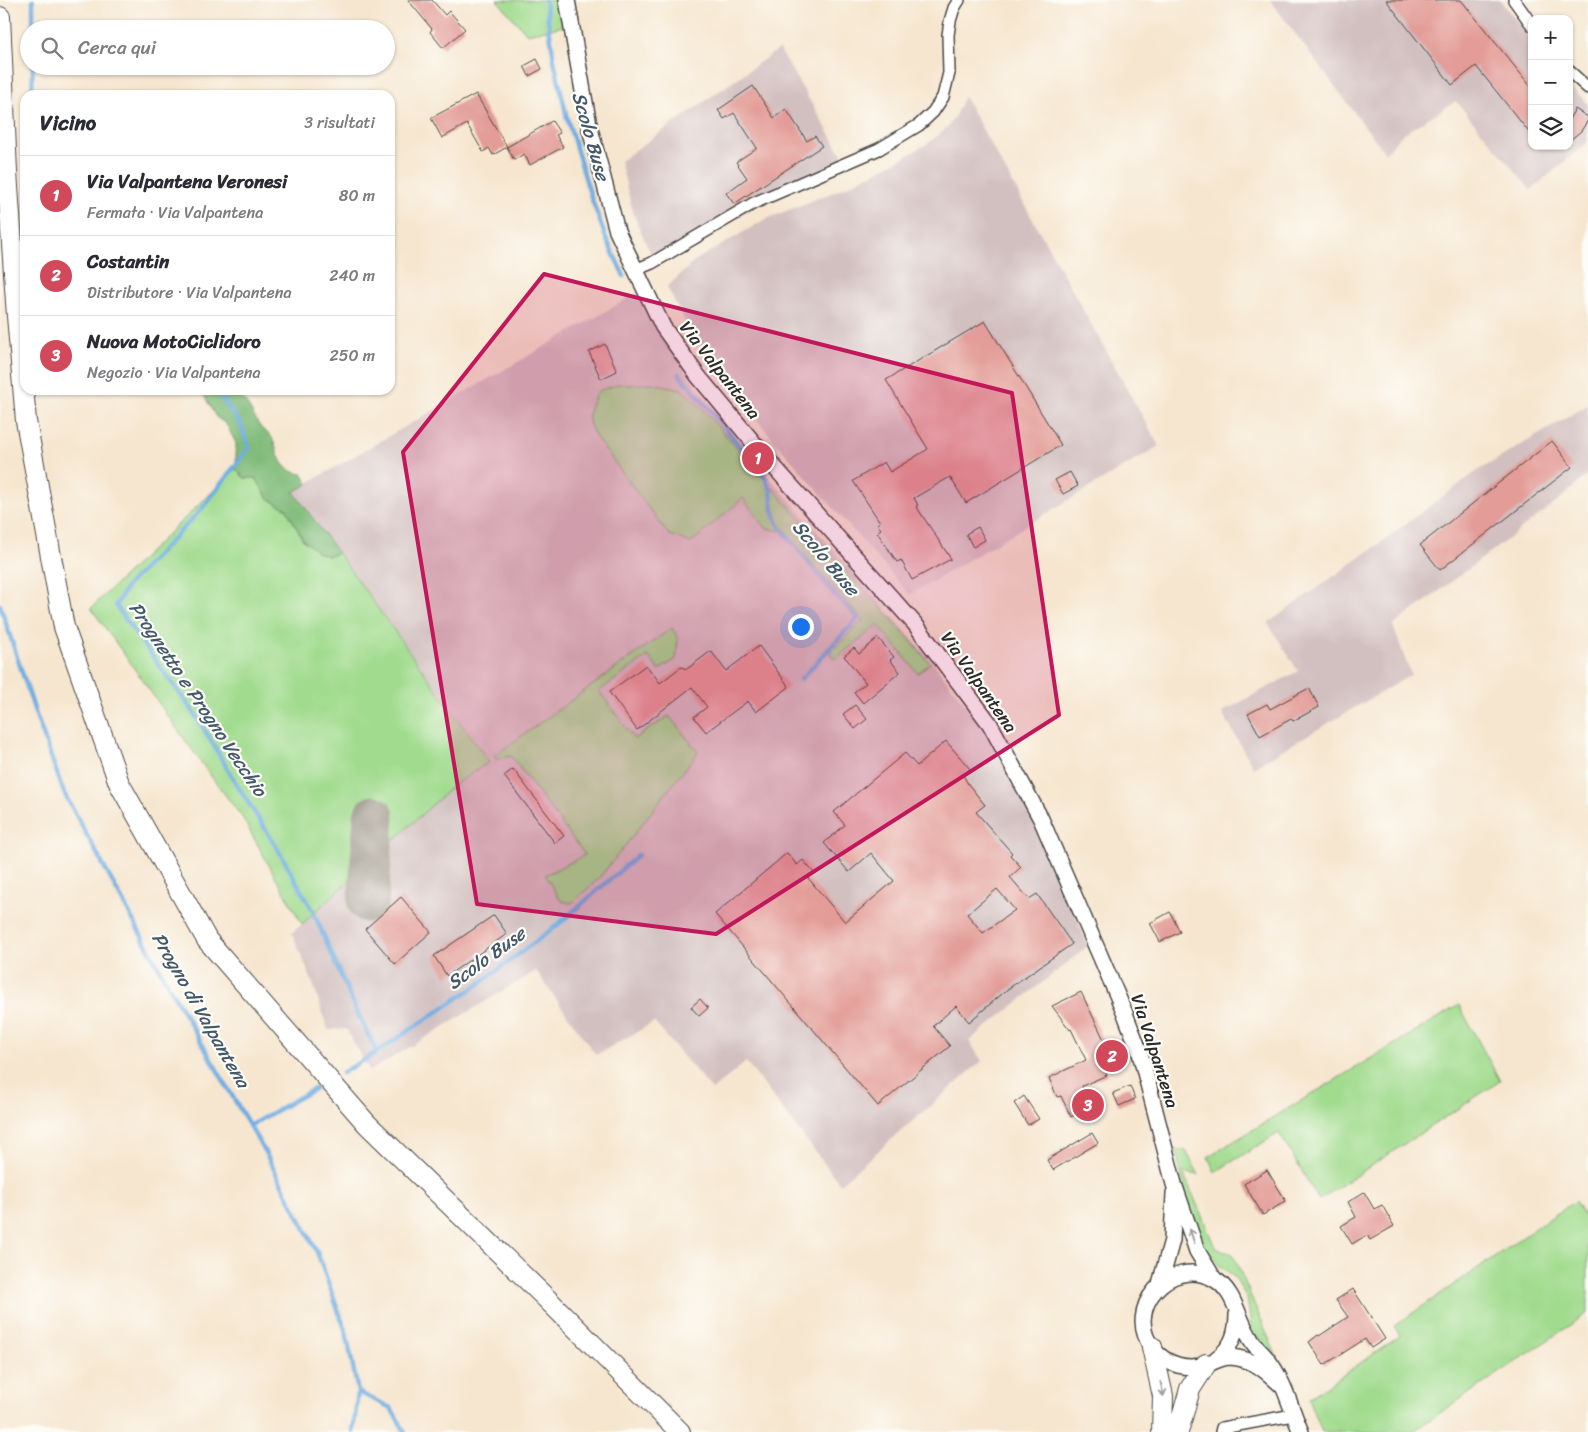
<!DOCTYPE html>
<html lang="it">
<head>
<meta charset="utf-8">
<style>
	:root { --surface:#fff; --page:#f7f7f7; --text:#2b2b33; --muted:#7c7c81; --line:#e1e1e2; --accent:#d1495b }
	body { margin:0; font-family:Sriracha,sans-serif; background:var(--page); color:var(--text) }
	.controls { position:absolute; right:15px; top:15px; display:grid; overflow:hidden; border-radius:10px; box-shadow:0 1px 4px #0004 }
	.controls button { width:45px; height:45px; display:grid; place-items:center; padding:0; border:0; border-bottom:1px solid var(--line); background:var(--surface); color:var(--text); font:25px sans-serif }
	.you { position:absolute; left:800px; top:626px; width:18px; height:18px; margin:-12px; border:4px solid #fff; border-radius:50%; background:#1a73e8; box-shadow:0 0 0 8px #1a73e833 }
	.badge { display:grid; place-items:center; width:32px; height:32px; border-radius:50%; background:var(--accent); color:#fff; font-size:16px; font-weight:700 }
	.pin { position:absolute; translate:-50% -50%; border:2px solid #fff; box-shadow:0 1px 5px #0006 }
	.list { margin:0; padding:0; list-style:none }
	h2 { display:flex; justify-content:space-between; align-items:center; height:65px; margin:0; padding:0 20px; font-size:21px }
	h2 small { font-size:16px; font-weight:400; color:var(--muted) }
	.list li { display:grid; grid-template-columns:32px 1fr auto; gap:15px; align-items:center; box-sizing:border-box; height:80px; padding:0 20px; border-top:1px solid var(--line) }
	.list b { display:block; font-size:19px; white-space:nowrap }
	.list p { margin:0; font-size:16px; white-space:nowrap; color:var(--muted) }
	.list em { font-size:16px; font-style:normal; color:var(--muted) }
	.icon { flex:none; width:28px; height:28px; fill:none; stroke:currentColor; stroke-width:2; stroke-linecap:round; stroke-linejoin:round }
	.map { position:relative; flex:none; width:1588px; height:1432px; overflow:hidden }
	.search { position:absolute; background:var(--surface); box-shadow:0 1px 4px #0004; left:20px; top:20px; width:375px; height:55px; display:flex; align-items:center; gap:12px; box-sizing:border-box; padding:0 18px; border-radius:28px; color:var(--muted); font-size:19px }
	.panel { position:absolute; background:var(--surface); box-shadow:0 1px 4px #0004; left:20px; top:90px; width:375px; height:305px; border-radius:15px }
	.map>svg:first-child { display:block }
</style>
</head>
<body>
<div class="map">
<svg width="1588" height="1432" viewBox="0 0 1588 1432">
	<rect width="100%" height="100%" fill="#fdfcf7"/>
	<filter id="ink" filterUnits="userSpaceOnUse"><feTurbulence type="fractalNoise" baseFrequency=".02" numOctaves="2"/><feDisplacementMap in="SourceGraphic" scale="10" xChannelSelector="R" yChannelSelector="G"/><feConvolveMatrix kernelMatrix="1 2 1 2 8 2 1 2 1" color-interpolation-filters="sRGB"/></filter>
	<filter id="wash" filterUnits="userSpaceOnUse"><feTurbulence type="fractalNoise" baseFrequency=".0096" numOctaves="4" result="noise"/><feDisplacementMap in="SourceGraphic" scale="20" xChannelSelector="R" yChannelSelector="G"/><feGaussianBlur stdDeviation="1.12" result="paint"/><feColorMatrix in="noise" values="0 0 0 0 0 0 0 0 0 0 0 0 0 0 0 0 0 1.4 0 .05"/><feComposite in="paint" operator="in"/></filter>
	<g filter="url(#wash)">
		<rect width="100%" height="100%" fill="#f6e6cf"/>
		<path fill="#d2bfc0" d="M1270,0H1500L1532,41V146H1569V85L1588,104V142L1531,190L1456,101L1403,134L1385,153Z
			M779,49L846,161L793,183L656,266L634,216L620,161Z
			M964,96L1159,446L910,595L776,443L717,370L682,316L667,287L696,260L764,220L841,189L903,158L930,142L948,127L958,110Z
			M639,292L658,330L696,386L755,461L936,666L977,720L1018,789L1054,862L1088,946L969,1041L982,1061L840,1184L746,1062L712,1090L654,1022L596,1055L536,971L370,1071L346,1029L328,1030L312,981L292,933L454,785L489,761L294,491Z
			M1588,405V474L1558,501L1393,626L1411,675L1253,767L1222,712L1298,671L1268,623L1379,544L1476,472Z"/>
		<path fill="#a1db8e" stroke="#66835c" d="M497,0H560L564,26L527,34Z
			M651,383L681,389L698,404L850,575L891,618L930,663L918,673L878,625L835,659L830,653L863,620L782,531L766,528L743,498L691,543L668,534L597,439C585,419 587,411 598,391L619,384L629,385Z
			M236,469L244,478H256L267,497L277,504L286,508L303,540L319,553L328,556L338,553L489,762L454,785L302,924L242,817L210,775L91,608Z
			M672,628L678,638L676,659L659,670L648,656L599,691L634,739L669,716L698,752L621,851L598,879L572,903L561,901L545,875L585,855L511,756L496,759L494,756Z
			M1459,1005L1500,1081L1319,1200L1279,1133L1215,1172L1208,1157Z
			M1176,1149L1186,1151L1199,1175L1183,1172L1215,1247L1233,1254L1276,1355L1275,1357L1252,1332L1247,1298L1235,1277L1219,1265L1204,1249L1190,1218Z
			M1575,1201L1588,1222V1313L1412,1432H1322L1309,1398L1400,1336L1394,1326Z"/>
		<path fill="#80bb79" stroke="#567352" d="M201,390C212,390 226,388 236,393C248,400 253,417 261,428C265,432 270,434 272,438C280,456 279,471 303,474L308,484L294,492L338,553L328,556L319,553L303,540L286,508L277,504L267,497L256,478H244L236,469V443L226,424L216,417Z"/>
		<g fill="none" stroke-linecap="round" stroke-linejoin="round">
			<path stroke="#70ade2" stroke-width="4.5" d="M545,0L554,60L567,118L591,197L606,238L624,276
				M33,29V0
				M32,95L33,66
				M679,374L723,425L766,479L771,491L773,510L778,524L834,594L858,618L801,679
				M216,390L241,425L249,448L200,511L128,585L116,605L130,626L195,714L237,785L276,846L312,909L356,1010L377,1052
				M0,605L36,715L64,793L172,992L266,1154L317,1252L346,1332L358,1392L353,1432
				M342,1073L377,1052L479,984L560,923L638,855
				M249,1126L316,1088
				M358,1392L391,1408L405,1432"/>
			<path stroke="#90887d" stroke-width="41" d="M368,902L374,816"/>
		</g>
		<g id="blocks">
			<path fill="#e39c97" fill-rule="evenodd" d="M408,0H432L445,15L449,11L465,29L443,48L430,32L432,29Z
				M1386,0H1461L1532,88V136L1476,66L1452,85Z
				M537,59L542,69L529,76L524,66Z
				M753,86L774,118L786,109L807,141L815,136L822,146L734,204L726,193L747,178L736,162L757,148L734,113L724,119L718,110Z
				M476,94L507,147L493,155L489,148L483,152L467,124L442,138L431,118Z
				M1575,109L1588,117V120L1581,131L1569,141V119Z
				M552,121L560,133L556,135L563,147L530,165L524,154L514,160L507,147Z
				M985,321L1061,445L966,503L950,477L914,498L918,505L916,506L951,559L912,580L901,560L897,562L877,532L881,529L877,524L880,522L853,481L884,462L890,472L928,449L886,380Z
				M605,344L617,371L601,379L589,352Z
				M1552,441L1572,467L1440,570L1420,545Z
				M1070,472L1078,486L1063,494L1055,480Z
				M978,527L985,540L973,547L966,534Z
				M878,638L894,657L890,660L900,672L863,703L854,692L866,683L844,656L854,648L859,654Z
				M759,646L789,687L756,712L748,701L706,732L694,717L707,707L692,687L637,730L609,692L646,665L660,683L681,667L687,669L711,651L726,671Z
				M1309,688L1319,707L1293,721L1291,719L1260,736L1248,714L1267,704L1270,709Z
				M855,705L867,719L855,729L843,714Z
				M946,741L970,769L963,775L968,784L985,805L976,812L1012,853L1010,855L1021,867L1010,877L1029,899L1037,894L1072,944L1009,988L969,1022L956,1006L933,1026L950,1046L878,1106L715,914L787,853L797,865L803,860L814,873L808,878L845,922L894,881L871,853L849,872L824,843L845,825L834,812L905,753L917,766ZM997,889L1015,910L983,933L967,914Z
				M513,769L564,836L555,843L504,776Z
				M401,897L431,932L395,964L365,929Z
				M1170,912L1180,932L1160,942L1150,923Z
				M494,915L507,934L447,976L434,956Z
				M1081,992L1109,1050L1120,1045L1126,1058L1104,1068L1107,1075L1082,1086L1091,1107L1071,1117L1061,1096L1057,1097L1049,1078L1086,1060L1071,1029L1070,1030L1052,1006Z
				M700,999L708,1008L699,1016L691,1007Z
				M1130,1086L1135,1099L1119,1106L1113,1093Z
				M1024,1096L1039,1119L1028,1125L1014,1103Z
				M1092,1133L1098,1143L1053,1170L1047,1160Z
				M1267,1170L1286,1201L1263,1215L1244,1184Z
				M1364,1192L1374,1209L1382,1205L1394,1226L1370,1240L1367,1235L1352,1244L1341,1226L1356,1217L1348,1202Z
				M1353,1289L1385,1339L1371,1348L1365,1339L1324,1365L1309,1342L1318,1335L1319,1336L1348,1317L1336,1300Z"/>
		</g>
	</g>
	<g filter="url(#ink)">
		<use href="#blocks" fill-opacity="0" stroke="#494744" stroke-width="1"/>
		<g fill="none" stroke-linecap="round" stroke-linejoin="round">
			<defs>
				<path id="minor" d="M1514,0L1532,25
					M1569,71L1588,88
					M635,270L652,263L754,203L879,149L919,125L933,112L943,97L949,73L948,35L950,21L954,8L959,0
					M1221,1432L1222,1428L1293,1415"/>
				<path id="tertiary" d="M567,0L589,125L617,231L663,327L698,376L768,460L915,624L990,724L1041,819L1124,1011L1140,1053L1174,1184L1197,1251L1214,1279
					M1160,1284L1172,1240L1174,1193
					M1216,1359C1232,1348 1237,1333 1237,1314
					M1284,1388C1268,1372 1253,1358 1230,1357C1223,1357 1215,1361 1208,1364C1188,1371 1166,1365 1153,1349C1122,1309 1170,1255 1214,1279C1235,1291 1237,1317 1249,1336C1254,1347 1264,1354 1270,1363C1285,1383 1291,1410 1301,1432"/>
				<path id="trunk" d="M0,17L7,172L17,316L26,421L64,627L119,783L207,940L367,1124L548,1300L680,1432
					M1152,1347L1163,1396L1162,1432
					M1178,1432L1190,1389L1206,1364"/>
			</defs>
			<use href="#minor" stroke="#494744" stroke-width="14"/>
			<use href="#tertiary" stroke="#494744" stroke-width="18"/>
			<use href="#trunk" stroke="#494744" stroke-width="22"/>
			<use href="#minor" stroke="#fff" stroke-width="11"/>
			<use href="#tertiary" stroke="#fff" stroke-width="15"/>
			<use href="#trunk" stroke="#fff" stroke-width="20"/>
		</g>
		<defs><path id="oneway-shaft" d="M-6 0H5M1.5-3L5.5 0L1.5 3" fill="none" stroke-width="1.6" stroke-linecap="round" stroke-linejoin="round" transform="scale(1.25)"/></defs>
		<g stroke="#a0a0a0">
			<use href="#oneway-shaft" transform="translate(1192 1236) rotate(-109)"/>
			<use href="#oneway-shaft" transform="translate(1162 1389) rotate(78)"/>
		</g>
	</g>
	<path fill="#c2185b" fill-opacity="0.2" stroke="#c2185b" stroke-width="4" stroke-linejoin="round" d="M544,274L1012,393L1059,715L716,934L477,904L403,452Z"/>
	<g text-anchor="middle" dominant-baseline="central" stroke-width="4.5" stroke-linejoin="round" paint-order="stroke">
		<g font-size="18" fill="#2b2b2b" stroke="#fdfcf7">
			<text transform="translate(720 370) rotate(52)">Via Valpantena</text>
			<text transform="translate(979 682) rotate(55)">Via Valpantena</text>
			<text transform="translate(1155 1051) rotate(72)">Via Valpantena</text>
		</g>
		<g font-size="19" font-style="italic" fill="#43586b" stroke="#fdfcf7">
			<text transform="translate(591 136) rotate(74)">Scolo Buse</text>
			<text transform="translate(826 558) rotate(50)">Scolo Buse</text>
			<text transform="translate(198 699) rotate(56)">Prognetto e Progno Vecchio</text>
			<text transform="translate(486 958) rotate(-36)">Scolo Buse</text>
			<text transform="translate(201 1010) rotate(60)">Progno di Valpantena</text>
		</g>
	</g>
</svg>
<div class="controls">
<button>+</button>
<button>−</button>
<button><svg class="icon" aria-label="layers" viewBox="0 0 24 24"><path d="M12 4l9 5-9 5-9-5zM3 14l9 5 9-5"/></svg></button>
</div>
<div class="you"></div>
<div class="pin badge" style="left:758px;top:458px">1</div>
<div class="pin badge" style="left:1112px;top:1056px">2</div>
<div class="pin badge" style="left:1088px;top:1105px">3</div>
<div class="search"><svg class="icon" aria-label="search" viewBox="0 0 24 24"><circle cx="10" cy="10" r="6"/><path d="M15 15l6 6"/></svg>Cerca qui</div>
<section class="panel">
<h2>Vicino<small>3 risultati</small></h2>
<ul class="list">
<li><span class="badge">1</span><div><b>Via Valpantena Veronesi</b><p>Fermata · Via Valpantena</p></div><em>80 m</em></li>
<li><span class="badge">2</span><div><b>Costantin</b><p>Distributore · Via Valpantena</p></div><em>240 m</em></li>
<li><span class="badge">3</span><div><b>Nuova MotoCiclidoro</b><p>Negozio · Via Valpantena</p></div><em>250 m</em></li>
</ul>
</section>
</div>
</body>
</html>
